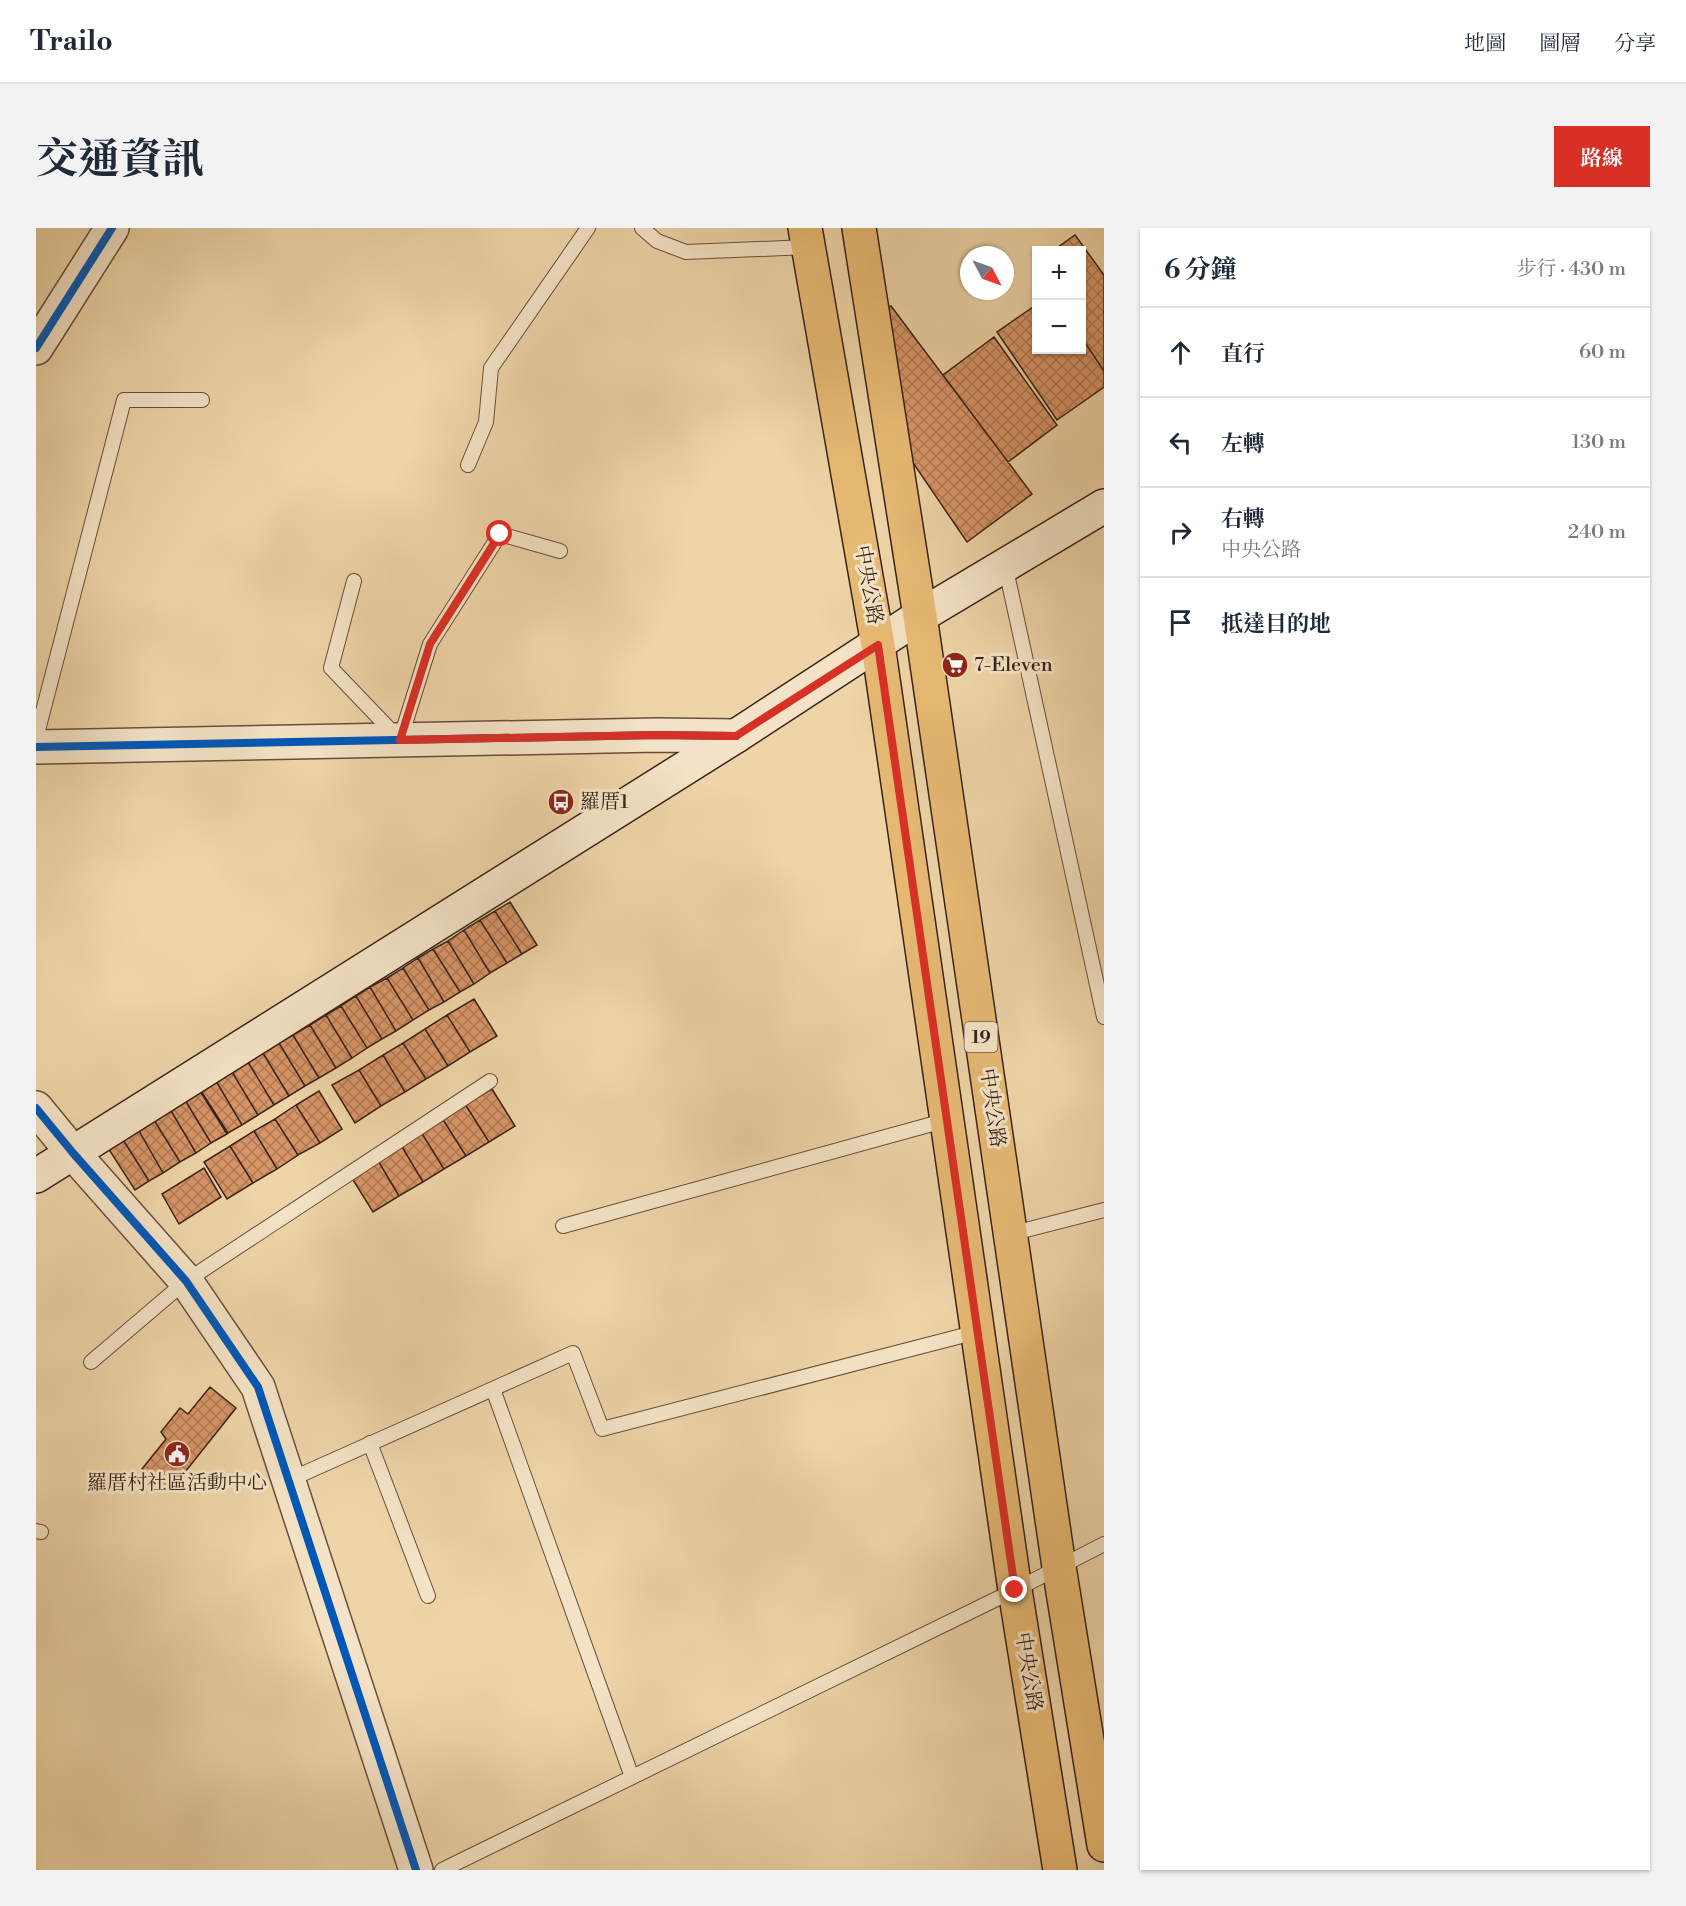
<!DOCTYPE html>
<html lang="zh-TW">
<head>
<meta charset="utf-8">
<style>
	:root { --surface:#fff; --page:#f2f2f3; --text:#1f2937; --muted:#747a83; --line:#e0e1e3; --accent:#d93025 }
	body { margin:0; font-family:"Libre Bodoni","Noto Serif TC",serif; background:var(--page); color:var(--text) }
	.controls { position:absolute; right:18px; top:18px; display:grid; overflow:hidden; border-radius:0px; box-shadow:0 2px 4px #0004 }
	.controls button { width:54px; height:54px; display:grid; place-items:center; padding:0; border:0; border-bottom:2px solid var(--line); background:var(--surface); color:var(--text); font:30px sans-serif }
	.compass { position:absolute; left:924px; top:18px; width:54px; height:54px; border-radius:50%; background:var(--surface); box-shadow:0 2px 4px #0004; rotate:131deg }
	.stop { position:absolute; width:18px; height:18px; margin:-14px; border:4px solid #d93025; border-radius:50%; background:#fff }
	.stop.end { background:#d93025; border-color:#fff; box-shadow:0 2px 6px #0008 }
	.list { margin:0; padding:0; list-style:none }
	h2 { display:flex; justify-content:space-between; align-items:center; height:78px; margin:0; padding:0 24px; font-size:26px }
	h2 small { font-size:20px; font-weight:400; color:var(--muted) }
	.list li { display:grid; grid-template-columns:39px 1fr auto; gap:18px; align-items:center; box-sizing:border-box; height:90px; padding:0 24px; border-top:2px solid var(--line) }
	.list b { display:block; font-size:22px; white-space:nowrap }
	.list p { margin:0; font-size:20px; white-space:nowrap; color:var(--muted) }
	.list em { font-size:20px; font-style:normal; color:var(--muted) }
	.icon { flex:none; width:33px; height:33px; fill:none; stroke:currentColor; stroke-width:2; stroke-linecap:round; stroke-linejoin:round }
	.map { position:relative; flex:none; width:1068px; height:1642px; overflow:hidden; border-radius:0px }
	header { display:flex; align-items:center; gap:36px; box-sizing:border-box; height:84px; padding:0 30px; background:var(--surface); border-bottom:2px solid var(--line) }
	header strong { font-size:28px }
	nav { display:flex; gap:33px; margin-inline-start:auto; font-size:21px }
	.intro { display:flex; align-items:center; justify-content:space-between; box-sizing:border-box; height:144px; padding:0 36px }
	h1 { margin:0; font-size:42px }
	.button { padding:15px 27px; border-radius:0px; background:var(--accent); color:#fff; font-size:21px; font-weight:700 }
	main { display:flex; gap:36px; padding:0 36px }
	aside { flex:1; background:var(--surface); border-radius:0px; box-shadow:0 2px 4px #0004 }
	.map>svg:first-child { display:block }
</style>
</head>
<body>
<header>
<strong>Trailo</strong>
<nav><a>地圖</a><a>圖層</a><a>分享</a></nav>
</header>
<div class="intro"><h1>交通資訊</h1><a class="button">路線</a></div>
<main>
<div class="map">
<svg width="1068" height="1642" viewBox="0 0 1068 1642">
	<defs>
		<pattern id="building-cross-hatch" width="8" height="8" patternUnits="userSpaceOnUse" patternTransform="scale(1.5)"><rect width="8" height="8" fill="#d79567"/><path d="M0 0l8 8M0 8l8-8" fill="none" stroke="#b07954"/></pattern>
	</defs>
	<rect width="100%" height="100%" fill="#eed4a7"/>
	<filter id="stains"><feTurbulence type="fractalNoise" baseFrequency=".00333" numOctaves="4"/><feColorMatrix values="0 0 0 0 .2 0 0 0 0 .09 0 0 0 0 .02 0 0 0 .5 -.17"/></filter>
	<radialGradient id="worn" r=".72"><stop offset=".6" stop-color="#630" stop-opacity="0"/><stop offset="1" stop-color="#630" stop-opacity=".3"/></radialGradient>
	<path fill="url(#building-cross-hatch)" stroke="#3b2217" stroke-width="1.5" d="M1039,7L1068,47V143L1046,110V22H1018Z
		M1000,77V122H1046V110L1068,143V159L1021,192L961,104Z
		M855,78L996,266L931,314L869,223L848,81Z
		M958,109L1021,197L972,234L907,147Z
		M474,674L501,717L486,726L459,683Z
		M459,683L486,726L471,735L444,692Z
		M444,692L471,735L454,745L428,702Z
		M428,702L454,745L438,756L412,713Z
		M412,713L438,756L424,764L397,721Z
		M397,721L424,764L408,774L382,730Z
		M382,730L408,774L393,782L367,740Z
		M367,740L393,782L377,792L351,750Z
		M351,750L377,792L360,803L334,759Z
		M334,759L360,803L346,811L320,768Z
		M320,768L346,811L331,820L305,778Z
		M438,771L461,808L434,824L411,787Z
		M305,778L331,820L316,830L290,787Z
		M290,787L316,830L300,840L274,797Z
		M411,787L434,824L412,838L389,801Z
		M274,797L300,840L283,850L257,807Z
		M389,801L412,838L390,851L367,815Z
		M257,807L283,850L269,858L243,815Z
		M243,815L269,858L253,868L227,825Z
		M367,815L390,851L369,864L347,827Z
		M227,825L253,868L238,877L212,834Z
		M347,827L369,864L345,878L323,842Z
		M212,834L238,877L222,887L196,844Z
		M323,842L345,878L319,895L296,857Z
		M196,844L222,887L206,897L180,853Z
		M180,853L206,897L192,905L165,863Z
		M456,861L479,898L453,914L429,876Z
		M164,863L191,906L175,915L149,872Z
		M283,863L306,901L284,915L260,877Z
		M149,872L175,915L160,925L134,881Z
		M429,876L453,914L430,928L406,890Z
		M260,877L284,915L262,927L239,891Z
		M134,881L160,925L144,934L118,892Z
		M406,890L430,928L408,941L385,904Z
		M239,891L262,927L241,941L218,903Z
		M118,892L144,934L127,945L102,901Z
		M102,901L127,945L113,953L86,910Z
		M218,903L241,941L217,955L194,918Z
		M385,904L408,941L387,954L365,917Z
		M86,910L113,953L99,962L72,920Z
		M365,917L387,954L363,968L341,931Z
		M194,918L217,955L191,971L168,934Z
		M341,931L363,968L337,984L314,947Z
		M168,940L185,969L143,996L126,966Z
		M174,1159L200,1180L134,1263L106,1241L130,1211L125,1204L144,1180L152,1186Z"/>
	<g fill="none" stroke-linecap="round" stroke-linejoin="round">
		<defs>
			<path id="service" d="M606,0L621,13L650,24L772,19
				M432,237L450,194L455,140L552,0
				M969,337L1068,789
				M318,353L295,440L364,512L394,416L464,306L524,323
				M0,510L88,172H166
				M527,998L911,892
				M974,1006L1068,982
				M55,1134L150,1053L454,853
				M457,1161L596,1549
				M334,1215L392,1368
				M253,1252L537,1125L566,1201L941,1104
				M0,1303L5,1304
				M406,1642L979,1362L1068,1316"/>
			<path id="tertiary" d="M0,120L76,0
				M0,519L621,507L700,508
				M0,880L37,925L150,1053L222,1159L380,1642"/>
			<path id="secondary" d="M0,948L700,508L884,388L1068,278"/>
			<path id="primary" d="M769,0L842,417L979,1362L1024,1642
				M823,0L884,388L1023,1339L1068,1617"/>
		</defs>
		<use href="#service" stroke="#684e3b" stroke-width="16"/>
		<use href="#tertiary" stroke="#684e3b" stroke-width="36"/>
		<use href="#secondary" stroke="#3b2217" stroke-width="36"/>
		<use href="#primary" stroke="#3b2217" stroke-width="36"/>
		<use href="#service" stroke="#f4e3c6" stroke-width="14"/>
		<use href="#tertiary" stroke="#f4e3c6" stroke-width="33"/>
		<use href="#secondary" stroke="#f4e3c6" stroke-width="33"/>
		<use href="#primary" stroke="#e7ba74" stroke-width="33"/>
		<defs>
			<path id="cycleway" d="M0,120L76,0
				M0,519L621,507L700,508
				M0,880L37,925L150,1053L222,1159L380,1642"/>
		</defs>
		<use href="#cycleway" stroke="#f4e3c6" stroke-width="11"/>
		<use href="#cycleway" stroke="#0057b8" stroke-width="8"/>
	</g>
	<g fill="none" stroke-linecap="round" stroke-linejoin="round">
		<path stroke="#d93025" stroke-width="8" d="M464,306L394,416L364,512L621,507L700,508L842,417L979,1362"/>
	</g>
	<defs>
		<symbol id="supermarket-disc" viewBox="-11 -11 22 22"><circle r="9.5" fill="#8f2418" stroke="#f4e3c6"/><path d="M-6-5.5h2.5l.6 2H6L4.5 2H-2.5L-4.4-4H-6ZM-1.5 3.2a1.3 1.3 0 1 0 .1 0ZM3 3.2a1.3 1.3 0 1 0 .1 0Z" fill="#fff"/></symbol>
		<symbol id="bus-disc" viewBox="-11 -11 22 22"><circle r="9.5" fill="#8f2418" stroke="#f4e3c6"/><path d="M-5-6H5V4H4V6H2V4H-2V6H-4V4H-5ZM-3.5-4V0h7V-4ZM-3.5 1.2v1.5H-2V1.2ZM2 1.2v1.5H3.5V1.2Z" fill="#fff"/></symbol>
		<symbol id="civic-disc" viewBox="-11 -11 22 22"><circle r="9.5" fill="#8f2418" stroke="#f4e3c6"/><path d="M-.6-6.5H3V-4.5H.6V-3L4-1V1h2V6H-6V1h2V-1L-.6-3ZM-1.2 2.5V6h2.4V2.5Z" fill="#fff"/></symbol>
	</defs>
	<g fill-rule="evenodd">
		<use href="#supermarket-disc" x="904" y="422" width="30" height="30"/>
		<use href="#bus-disc" x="510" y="559" width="30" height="30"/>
		<use href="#civic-disc" x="126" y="1211" width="30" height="30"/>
	</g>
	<g text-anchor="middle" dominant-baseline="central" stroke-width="6" stroke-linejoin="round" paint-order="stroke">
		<rect fill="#f4e3c6" stroke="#725c4c" stroke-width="1.5" x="928.5" y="794" width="33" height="30" rx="4.5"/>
		<g font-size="18" font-weight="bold" fill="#3b2217">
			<text x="945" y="809">19</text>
		</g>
		<g font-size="20" fill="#3b2217" stroke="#f4e3c6">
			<text transform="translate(832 357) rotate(80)">中央公路</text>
			<text transform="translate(956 880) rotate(82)">中央公路</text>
			<text transform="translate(992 1444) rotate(81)">中央公路</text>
		</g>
		<g font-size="20" fill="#3b2217" stroke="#f4e3c6" text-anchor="start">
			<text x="938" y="437">7-Eleven</text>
			<text x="544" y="574">羅厝1</text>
			<text x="141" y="1255" text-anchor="middle">羅厝村社區活動中心</text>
		</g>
	</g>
	<rect width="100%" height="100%" filter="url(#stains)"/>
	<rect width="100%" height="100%" fill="url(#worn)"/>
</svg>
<div class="controls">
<button>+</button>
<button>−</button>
</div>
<svg class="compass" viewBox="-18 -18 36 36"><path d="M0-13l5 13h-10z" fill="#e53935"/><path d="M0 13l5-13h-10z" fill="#747a83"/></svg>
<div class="stop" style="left:464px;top:306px"></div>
<div class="stop end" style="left:979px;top:1362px"></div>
</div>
<aside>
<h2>6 分鐘<small>步行 · 430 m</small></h2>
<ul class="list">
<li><svg class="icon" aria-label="ahead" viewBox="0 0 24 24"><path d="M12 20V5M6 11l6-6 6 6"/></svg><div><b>直行</b></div><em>60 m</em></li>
<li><svg class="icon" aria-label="left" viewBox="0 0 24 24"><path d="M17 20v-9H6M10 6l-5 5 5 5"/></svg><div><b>左轉</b></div><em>130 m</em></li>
<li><svg class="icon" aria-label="right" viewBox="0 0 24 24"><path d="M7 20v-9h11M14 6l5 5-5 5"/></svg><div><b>右轉</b><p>中央公路</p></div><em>240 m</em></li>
<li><svg class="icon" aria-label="arrive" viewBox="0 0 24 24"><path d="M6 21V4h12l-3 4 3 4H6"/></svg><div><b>抵達目的地</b></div></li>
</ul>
</aside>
</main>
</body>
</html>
